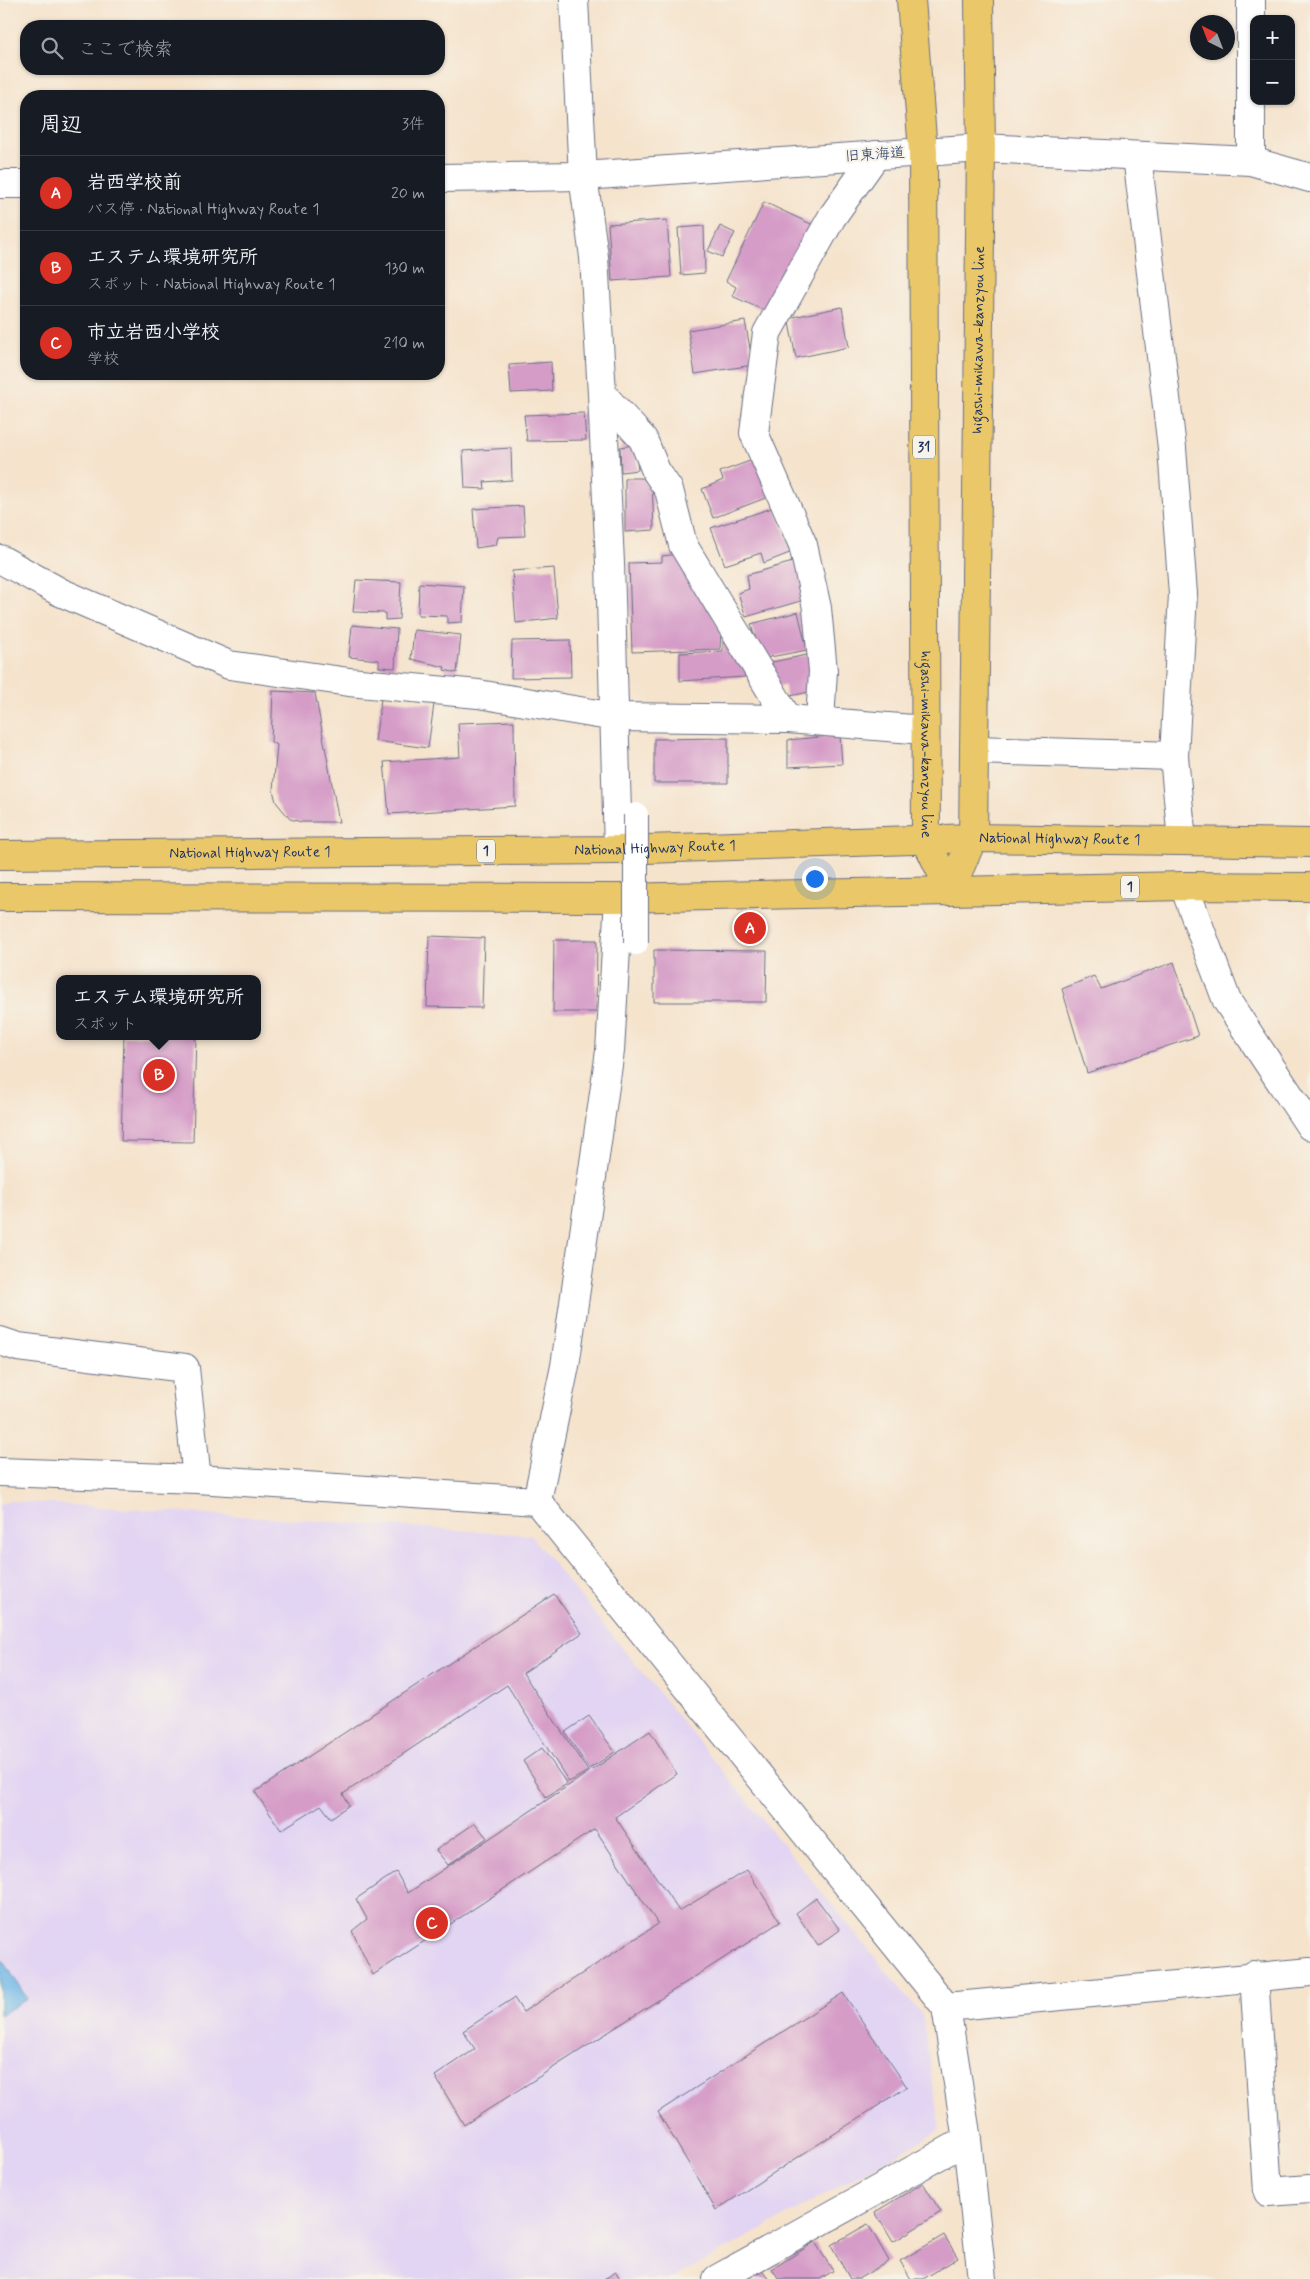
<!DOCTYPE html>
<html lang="ja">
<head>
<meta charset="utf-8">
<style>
	:root { --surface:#171b24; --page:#242831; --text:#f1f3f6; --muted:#9ea1a6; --line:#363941; --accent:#d93025 }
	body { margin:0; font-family:Mynerve,"Klee One",sans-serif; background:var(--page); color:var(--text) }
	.controls { position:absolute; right:15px; top:15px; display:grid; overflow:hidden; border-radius:10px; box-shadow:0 1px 4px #0004 }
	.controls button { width:45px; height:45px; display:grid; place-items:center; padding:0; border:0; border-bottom:1px solid var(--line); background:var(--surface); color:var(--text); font:25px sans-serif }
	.compass { position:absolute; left:1190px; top:15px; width:45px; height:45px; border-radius:50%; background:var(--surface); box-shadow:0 1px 4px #0004; rotate:318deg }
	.you { position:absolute; left:814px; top:878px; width:18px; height:18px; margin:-12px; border:4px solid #fff; border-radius:50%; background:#1a73e8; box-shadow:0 0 0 8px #1a73e833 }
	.badge { display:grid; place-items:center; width:32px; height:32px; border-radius:50%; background:var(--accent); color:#fff; font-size:16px; font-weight:700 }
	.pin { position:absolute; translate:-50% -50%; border:2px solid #fff; box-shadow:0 1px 5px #0006 }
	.popup { position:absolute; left:56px; top:975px; width:205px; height:65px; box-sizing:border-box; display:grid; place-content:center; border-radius:10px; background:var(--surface); filter:drop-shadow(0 1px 4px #0005); font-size:16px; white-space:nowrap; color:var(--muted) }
	.popup b { font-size:19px; color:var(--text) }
	.popup::after { content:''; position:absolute; left:50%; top:100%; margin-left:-10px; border:10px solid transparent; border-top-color:var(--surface) }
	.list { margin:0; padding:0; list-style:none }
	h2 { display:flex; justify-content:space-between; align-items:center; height:65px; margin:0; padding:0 20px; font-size:21px }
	h2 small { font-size:16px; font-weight:400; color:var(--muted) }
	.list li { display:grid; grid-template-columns:32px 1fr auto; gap:15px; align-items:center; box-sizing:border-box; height:75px; padding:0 20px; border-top:1px solid var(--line) }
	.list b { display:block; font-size:19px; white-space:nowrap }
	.list p { margin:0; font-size:16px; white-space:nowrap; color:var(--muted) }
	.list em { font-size:16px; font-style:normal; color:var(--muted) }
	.icon { flex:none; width:28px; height:28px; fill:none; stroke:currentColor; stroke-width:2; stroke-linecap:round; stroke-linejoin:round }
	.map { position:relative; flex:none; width:1310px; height:2279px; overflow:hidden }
	.search { position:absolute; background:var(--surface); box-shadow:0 1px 4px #0004; left:20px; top:20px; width:425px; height:55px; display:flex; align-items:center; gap:12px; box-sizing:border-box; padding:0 18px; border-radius:20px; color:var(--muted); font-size:19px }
	.panel { position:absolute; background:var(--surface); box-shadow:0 1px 4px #0004; left:20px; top:90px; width:425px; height:290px; border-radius:20px }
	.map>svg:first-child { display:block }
</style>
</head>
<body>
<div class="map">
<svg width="1310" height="2279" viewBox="0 0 1310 2279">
	<rect width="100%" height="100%" fill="#f7f3e8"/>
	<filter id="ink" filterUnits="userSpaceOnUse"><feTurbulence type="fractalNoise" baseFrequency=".02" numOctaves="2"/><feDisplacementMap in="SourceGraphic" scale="10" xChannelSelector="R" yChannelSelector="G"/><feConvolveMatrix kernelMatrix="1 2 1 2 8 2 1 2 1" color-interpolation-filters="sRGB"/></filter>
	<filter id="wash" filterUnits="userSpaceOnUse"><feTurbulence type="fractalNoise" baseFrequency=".0096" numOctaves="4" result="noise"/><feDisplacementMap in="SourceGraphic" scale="20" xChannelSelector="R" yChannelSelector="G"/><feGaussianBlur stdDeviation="1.12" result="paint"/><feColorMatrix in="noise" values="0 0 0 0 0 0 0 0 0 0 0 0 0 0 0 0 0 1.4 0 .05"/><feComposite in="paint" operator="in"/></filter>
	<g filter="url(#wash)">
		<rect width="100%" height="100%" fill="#f5e3cc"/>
		<path fill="#e2d4f3" d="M9,1501L530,1535L922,2015L940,2130L672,2279H3L0,2275V1505Z"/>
		<path fill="#6fb8e7" stroke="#4574a2" d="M0,1955L27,1999L0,2015Z"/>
		<g id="blocks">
			<path fill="#d59cc7" d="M764,202L813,225L772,314L732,296L736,287L726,281Z
				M667,220L671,277L612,281L608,224Z
				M704,226L705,273L681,275L678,228Z
				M720,226L735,233L722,257L708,251Z
				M842,307L849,347L796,358L788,318Z
				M745,321L753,365L695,374L688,330Z
				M551,362L552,391L511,393L509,365Z
				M584,413L586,440L527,441L524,415Z
				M635,445L638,470L621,472L620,447Z
				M511,448L512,480L484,482L485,489L465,488L463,451Z
				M758,458L771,496L713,518L702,489L723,480L720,472Z
				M625,478H643L646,482L652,481L654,530L625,532Z
				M523,506L525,536L498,537L496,545L476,548L473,509Z
				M775,507L792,552L764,563L761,553L725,565L711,528Z
				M679,554L721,631L720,649L632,652L629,563L662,562V556Z
				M796,561L807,599L746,617L738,593L749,589L747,575Z
				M554,568L558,618L516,623L512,571Z
				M356,580L401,582L399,619L385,620V613L353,612Z
				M419,583L464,586L462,622L447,623V616L418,615Z
				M798,612L807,650L760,659L751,624Z
				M352,625L397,629L395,668L379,667V660L349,657Z
				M414,630L461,635L457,673L444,670L445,667L411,659Z
				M723,637L748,673L745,677L680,681V653L723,651Z
				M570,640L571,677L511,678L512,641Z
				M812,654L813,691L786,697L785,686L776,685L772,662Z
				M273,691L315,693L339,822H301L290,819L276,802L273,790L277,745L271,742Z
				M381,699L434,704L428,748L375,741Z
				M514,721L515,806L389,814L384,762L460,757L458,723Z
				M840,735L842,764L788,767V740Z
				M728,738V783H654V739Z
				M429,936L484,938L482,1008L427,1007Z
				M554,940H597L596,1012H553Z
				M654,950L767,951L766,1002H654Z
				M1174,962L1198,1036L1087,1073L1062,989L1094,976L1101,989Z
				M124,1036H196L193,1142L121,1141Z
				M554,1594L582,1633L523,1673L588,1771L569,1782L507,1685L343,1794L349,1805L331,1818L321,1805L281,1830L255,1792Z
				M589,1716L615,1752L589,1769L565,1732Z
				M650,1731L677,1774L615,1817L679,1911L747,1870L780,1922L464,2125L435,2076L475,2049L463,2031L514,1998L523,2012L658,1924L595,1829L373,1975L352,1931L367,1919L356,1899L396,1872L408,1893Z
				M542,1748L567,1784L546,1797L523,1761Z
				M475,1823L487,1838L448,1865L436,1850Z
				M816,1898L840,1930L818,1946L796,1913Z
				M843,1993L907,2087L716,2210L658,2112Z
				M923,2183L941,2212L893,2242L875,2212Z
				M868,2224L889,2261L858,2279H850L831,2245Z
				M944,2235L958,2258L923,2279H911L900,2261Z
				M815,2242L833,2271L820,2279H779L772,2269Z
				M761,2268L769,2279H745Z
				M616,2272L620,2279H604Z"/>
		</g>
	</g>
	<g filter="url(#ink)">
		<use href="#blocks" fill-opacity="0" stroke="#676e84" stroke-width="1"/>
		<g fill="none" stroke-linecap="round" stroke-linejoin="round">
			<defs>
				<path id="minor" d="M1137,156L1172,448L1183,594L1174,756L1182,841
					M1251,161V0
					M583,176L594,257L602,394L610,563L618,850
					M602,394L643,439L656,471L669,490L683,545L788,719
					M0,559L60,592L229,665L349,682L478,694L615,717L788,719L925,730
					M820,721L823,671L817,608L803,545L754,433L767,333L832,217L876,155
					M974,750L1174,756
					M1184,886L1227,1001L1310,1126
					M0,1341L18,1347L185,1368L197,1479
					M537,1501L565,1366L610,1051L619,898
					M1254,1975L1268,2192L1310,2189
					M946,2007L1310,1972
					M717,2279L967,2140"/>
				<path id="tertiary" d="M574,0L583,176
					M439,178L583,176L981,148L1251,161L1310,178
					M0,184H26
					M0,1472L197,1479L537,1501L946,2007L967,2140L982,2279"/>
				<g id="primary">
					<path id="s1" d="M911,0L923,151L926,840L950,890"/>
					<path id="s2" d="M950,890L973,838L981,148L979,0"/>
				</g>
				<g id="trunk">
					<path id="s3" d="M0,855L618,850L973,838L1310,843"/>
					<path d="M0,897L619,898L1184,886L1310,887"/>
				</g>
			</defs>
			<use href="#minor" stroke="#676e84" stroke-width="30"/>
			<use href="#tertiary" stroke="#676e84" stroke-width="30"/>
			<use href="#primary" stroke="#676e84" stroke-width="30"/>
			<use href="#trunk" stroke="#676e84" stroke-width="30"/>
			<use href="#minor" stroke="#fff" stroke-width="28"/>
			<use href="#tertiary" stroke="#fff" stroke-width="28"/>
			<use href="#primary" stroke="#eac769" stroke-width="28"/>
			<use href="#trunk" stroke="#eac769" stroke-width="28"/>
			<defs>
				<path id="pedestrian-bridge" d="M636,815V943"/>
			</defs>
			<use href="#pedestrian-bridge" stroke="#676e84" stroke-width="26" stroke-linecap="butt"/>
			<use href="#pedestrian-bridge" stroke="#fff" stroke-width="24"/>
		</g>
	</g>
	<g text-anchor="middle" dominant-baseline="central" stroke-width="4.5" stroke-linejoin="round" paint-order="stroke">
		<g fill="#f7f3e8" stroke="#5d6a87" stroke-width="1">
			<rect x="913" y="435.5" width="22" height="23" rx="4"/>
			<rect x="477" y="839.5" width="18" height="23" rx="4"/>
			<rect x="1121" y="875.5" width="18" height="23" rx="4"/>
		</g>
		<g font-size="14" font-weight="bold" fill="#1b2f5e">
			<text x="924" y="447">31</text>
			<text x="486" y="851">1</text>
			<text x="1130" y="887">1</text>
		</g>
		<g font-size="15" fill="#1b2f5e" stroke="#f7f3e8">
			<text transform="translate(875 155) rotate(-4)">旧東海道</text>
			<text stroke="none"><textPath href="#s2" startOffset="555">higashi-mikawa-kanzyou line</textPath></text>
			<text stroke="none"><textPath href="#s1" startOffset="745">higashi-mikawa-kanzyou line</textPath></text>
			<text stroke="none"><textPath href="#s3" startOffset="1060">National Highway Route 1</textPath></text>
			<text stroke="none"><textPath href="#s3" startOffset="655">National Highway Route 1</textPath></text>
			<text stroke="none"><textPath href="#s3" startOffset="250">National Highway Route 1</textPath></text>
		</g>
	</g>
</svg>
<div class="controls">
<button>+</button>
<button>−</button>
</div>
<svg class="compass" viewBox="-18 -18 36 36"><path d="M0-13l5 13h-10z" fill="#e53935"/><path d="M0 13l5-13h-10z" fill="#9ea1a6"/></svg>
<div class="you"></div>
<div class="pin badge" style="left:750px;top:928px">A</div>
<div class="pin badge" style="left:159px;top:1075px">B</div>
<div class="popup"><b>エステム環境研究所</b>スポット</div>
<div class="pin badge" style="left:432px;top:1923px">C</div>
<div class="search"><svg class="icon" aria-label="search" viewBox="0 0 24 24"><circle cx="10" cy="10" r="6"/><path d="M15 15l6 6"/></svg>ここで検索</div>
<section class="panel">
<h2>周辺<small>3件</small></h2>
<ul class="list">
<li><span class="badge">A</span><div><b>岩西学校前</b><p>バス停 · National Highway Route 1</p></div><em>20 m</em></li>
<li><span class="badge">B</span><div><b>エステム環境研究所</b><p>スポット · National Highway Route 1</p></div><em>130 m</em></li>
<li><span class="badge">C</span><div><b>市立岩西小学校</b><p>学校</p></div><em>210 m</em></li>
</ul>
</section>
</div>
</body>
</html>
